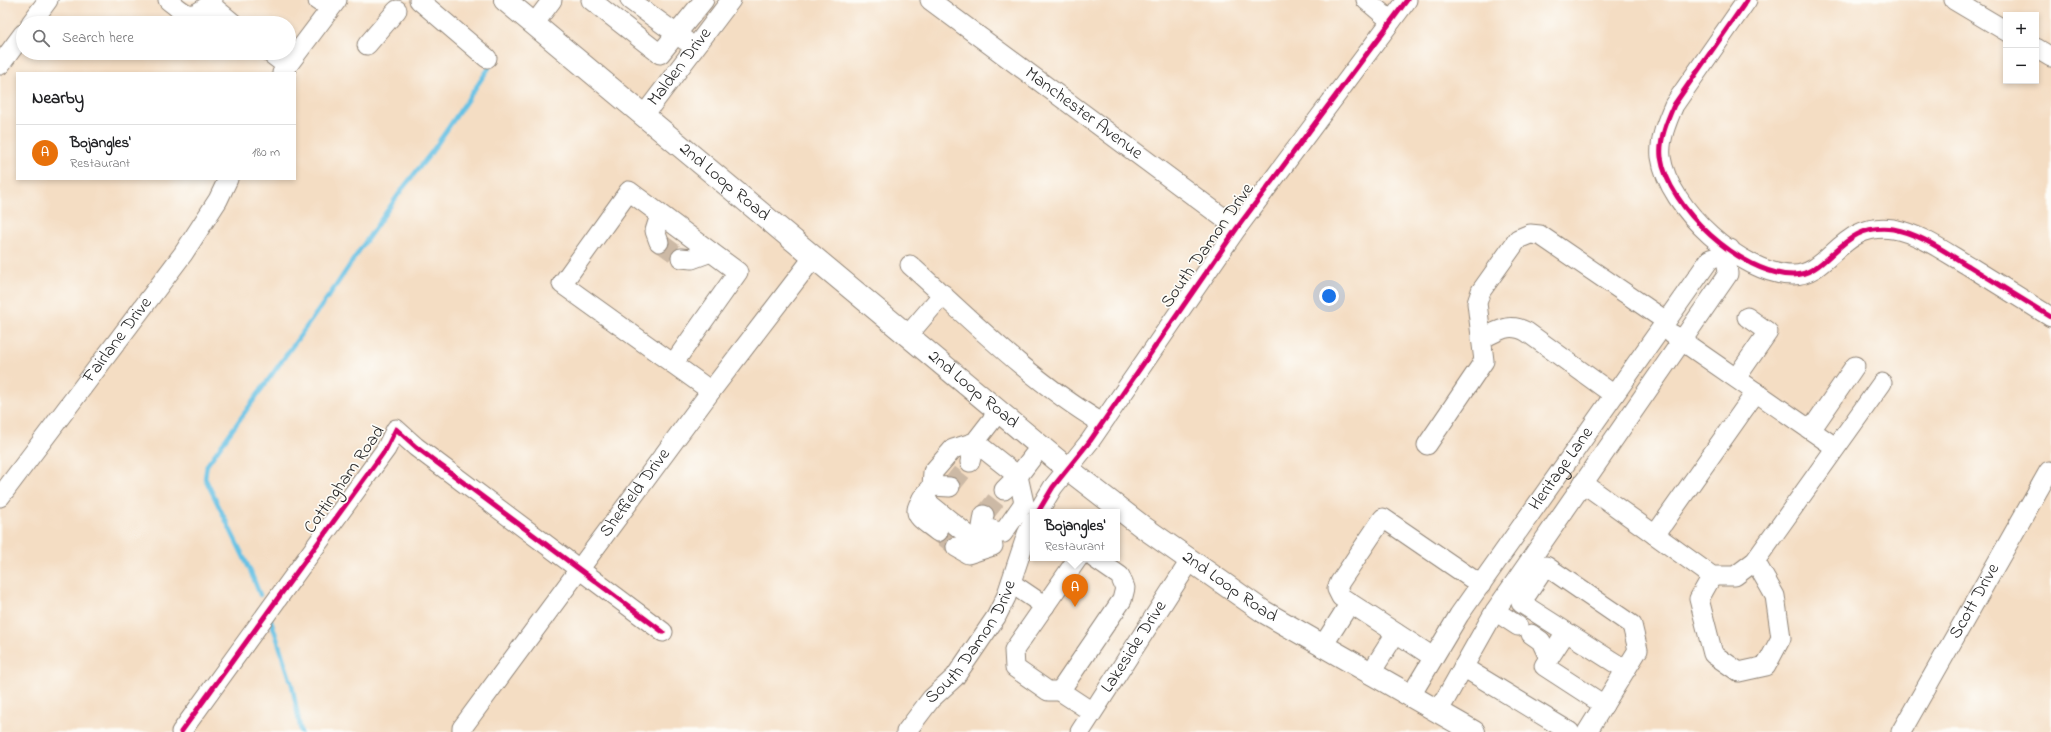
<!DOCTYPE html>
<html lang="en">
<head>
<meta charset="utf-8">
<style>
	:root { --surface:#fff; --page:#f6f6f6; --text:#202124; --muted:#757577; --line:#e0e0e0; --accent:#ea580c }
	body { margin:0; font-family:"Indie Flower",sans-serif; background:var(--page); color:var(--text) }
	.controls { position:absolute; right:12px; top:12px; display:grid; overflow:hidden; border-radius:0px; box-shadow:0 2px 6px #0003 }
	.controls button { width:36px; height:36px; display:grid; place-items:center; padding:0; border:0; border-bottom:1px solid var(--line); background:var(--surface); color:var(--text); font:20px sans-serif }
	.you { position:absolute; left:1329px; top:296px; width:14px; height:14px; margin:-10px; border:3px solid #fff; border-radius:50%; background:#1a73e8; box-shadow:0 0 0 6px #1a73e833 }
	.badge { display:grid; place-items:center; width:26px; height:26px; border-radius:50%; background:var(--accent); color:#fff; font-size:13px; font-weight:700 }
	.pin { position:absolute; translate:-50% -33px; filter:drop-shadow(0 1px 2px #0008) }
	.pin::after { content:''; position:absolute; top:21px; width:14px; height:12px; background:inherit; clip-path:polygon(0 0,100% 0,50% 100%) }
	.popup { position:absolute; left:1030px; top:509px; width:90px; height:52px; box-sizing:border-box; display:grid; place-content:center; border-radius:0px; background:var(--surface); filter:drop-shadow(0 1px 3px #0005); font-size:13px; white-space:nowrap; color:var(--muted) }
	.popup b { font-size:15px; color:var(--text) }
	.popup::after { content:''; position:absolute; left:50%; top:100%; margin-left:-8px; border:8px solid transparent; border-top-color:var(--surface) }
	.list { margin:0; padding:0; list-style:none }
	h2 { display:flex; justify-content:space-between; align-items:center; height:52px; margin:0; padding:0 16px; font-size:17px }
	h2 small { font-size:13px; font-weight:400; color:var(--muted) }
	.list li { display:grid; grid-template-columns:26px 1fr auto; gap:12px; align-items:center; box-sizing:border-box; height:56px; padding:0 16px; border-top:1px solid var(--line) }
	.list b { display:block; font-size:15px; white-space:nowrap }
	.list p { margin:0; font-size:13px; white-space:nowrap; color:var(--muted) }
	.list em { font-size:13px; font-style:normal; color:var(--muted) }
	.icon { flex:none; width:22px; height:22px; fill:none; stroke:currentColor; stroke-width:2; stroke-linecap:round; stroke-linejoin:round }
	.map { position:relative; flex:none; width:2051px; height:732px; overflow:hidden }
	.search { position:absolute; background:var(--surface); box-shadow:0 2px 6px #0003; left:16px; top:16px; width:280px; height:44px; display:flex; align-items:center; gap:10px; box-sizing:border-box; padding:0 14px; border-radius:22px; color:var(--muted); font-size:15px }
	.panel { position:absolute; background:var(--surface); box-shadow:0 2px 6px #0003; left:16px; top:72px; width:280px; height:108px; border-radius:0px }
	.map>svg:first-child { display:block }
</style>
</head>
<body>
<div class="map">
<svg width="2051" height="732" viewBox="0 0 2051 732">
	<rect width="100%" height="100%" fill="#fdfcf7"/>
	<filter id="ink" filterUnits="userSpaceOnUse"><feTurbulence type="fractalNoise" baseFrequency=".025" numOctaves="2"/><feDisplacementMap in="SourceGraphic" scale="8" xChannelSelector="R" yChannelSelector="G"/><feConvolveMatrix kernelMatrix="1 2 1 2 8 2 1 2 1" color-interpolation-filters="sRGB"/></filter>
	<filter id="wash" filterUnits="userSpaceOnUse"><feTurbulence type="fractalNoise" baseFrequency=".012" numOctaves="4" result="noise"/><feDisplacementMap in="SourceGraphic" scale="16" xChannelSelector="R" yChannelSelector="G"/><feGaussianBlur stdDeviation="0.9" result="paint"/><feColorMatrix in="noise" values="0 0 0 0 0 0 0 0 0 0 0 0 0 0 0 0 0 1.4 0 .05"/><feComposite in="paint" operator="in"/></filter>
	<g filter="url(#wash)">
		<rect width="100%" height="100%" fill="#f4ddc3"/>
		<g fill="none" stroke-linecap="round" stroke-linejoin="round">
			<path stroke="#66c1e4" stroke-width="4.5" d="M260,595L250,570L205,478L207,465L335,287L361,248L403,188L431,153L489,68
				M271,620L292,685L301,732"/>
		</g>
	</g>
	<g filter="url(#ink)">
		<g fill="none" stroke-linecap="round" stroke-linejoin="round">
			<path stroke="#ccb9a5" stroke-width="19" stroke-dasharray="19 10" stroke-linecap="butt" d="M659,242L681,258
				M950,487L970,462
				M984,515L1004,490
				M938,532L956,547"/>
			<defs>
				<g id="minor">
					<path d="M168,0C187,15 189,21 210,4"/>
					<path d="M213,0L210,4L233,23"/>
					<path d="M419,0L487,58"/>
					<path d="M591,0L660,54L704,0"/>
					<path d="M630,0L686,41"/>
					<path id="s1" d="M930,0L1237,228"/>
					<path d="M1366,0L1391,21"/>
					<path d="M1747,0L1674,105C1667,121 1659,140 1661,157C1668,208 1742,275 1793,275C1830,275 1841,221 1893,229C1921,234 1945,252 1969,266C1996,283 2024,300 2051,317"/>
					<path d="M1954,0L2006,31"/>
					<path d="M318,1V0"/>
					<path d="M31,23L48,0"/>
					<path d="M534,24L552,0"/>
					<path d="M367,45L397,10"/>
					<path d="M2036,48L2051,57"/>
					<path d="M270,53L287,66"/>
					<path d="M0,65L23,34"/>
					<path d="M282,73L337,0"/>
					<path id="s2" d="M644,115L731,0"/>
					<path d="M659,242L655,231L660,215"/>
					<path d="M681,258L692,259L711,252"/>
					<path d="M910,265C971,320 1031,381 1102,423"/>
					<path d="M1672,334L1835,447"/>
					<path d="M908,335L943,294"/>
					<path d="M1481,339C1499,331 1508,322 1527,332L1614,395"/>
					<path d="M673,364L738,272L629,191L562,284L711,391"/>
					<path d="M1736,378L1768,332L1747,317"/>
					<path d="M1811,430L1855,366"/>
					<path d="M1427,445L1484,361L1477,303L1481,291L1518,239L1530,234L1540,235L1666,321"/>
					<path d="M970,462L975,442L1018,476L1041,446"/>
					<path d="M1583,483L1712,576H1735L1755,561L1882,383"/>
					<path d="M950,487L932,486L933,472L953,449L975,442L999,411"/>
					<path d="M929,490C909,515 915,514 938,532"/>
					<path id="s3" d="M0,497L183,254L218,200L228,179"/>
					<path d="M922,498L984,548"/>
					<path d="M1038,512L1053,487L1090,441L1237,228L1407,0"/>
					<path d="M984,515L982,527L1003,533L1024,503L1018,476L1004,490"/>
					<path d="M1655,535L1756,392"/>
					<path d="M956,547L968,554L993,546"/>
					<path d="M1078,558L1014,650L1015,668L1048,691H1060L1092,712"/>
					<path d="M1712,576L1699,599L1713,654L1739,672L1766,666L1781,638L1775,596L1755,561"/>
					<path d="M1011,583L1045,606"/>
					<path d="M1495,611L1518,626"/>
					<path d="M1566,632L1544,666L1604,705"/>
					<path d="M1531,634L1541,641L1549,658"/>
					<path d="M1322,647L1350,603"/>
					<path d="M1433,657L1341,597L1337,589L1340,582L1383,518L1481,585"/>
					<path d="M1463,667L1570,732"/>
					<path d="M1370,674L1396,633"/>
					<path d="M1060,691L1122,600L1125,588L1120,576L1094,558"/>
					<path id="s4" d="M1410,697L1459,615L1710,259L1726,254L1730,249"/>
					<path d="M1438,712L1495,611L1728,274L1726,254"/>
					<path d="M181,732L386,449L396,429L416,447L663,632"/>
					<path id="s5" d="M462,732V728L711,391L813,258"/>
					<path id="s6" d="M906,732L931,699L955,677L996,617L1006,597L1027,534L1033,522"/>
					<path id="s7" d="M1080,732L1190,561"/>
					<path d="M1587,732L1638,650L1632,625L1546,566L1521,603L1626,670"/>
					<path id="s8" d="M1901,732L2049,471"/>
				</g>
				<g id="major">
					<path id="s9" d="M505,0L1068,469L1143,527L1264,612L1474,732"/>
				</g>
			</defs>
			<use href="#minor" stroke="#908477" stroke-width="21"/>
			<use href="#major" stroke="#908477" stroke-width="24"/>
			<use href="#minor" stroke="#fff" stroke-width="19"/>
			<use href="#major" stroke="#fff" stroke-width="22"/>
			<defs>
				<path id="cycleway" d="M1747,0L1674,105C1667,121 1659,140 1661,157C1668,208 1742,275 1793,275C1830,275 1841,221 1893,229C1921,234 1945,252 1969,266C1996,283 2024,300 2051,317
					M1038,512L1053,487L1090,441L1237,228L1407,0
					M181,732L386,449L396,429L416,447L663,632"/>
			</defs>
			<use href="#cycleway" stroke="#fdfcf7" stroke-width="8"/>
			<use href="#cycleway" stroke="#d6006c" stroke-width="5"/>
		</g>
	</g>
	<g text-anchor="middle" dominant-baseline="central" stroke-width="3.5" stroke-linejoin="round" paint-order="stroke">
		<g font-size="18" fill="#2b2b2b" stroke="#fdfcf7">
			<text stroke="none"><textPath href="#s2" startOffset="60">Malden Drive</textPath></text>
			<text stroke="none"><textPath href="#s1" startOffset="191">Manchester Avenue</textPath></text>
			<text stroke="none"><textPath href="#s9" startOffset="285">2nd Loop Road</textPath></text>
			<text transform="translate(1208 246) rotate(-55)">South Damon Drive</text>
			<text stroke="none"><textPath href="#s3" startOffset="196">Fairlane Drive</textPath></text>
			<text stroke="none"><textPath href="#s9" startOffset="609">2nd Loop Road</textPath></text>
			<text stroke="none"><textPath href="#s4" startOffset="274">Heritage Lane</textPath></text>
			<text transform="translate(345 480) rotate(-55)">Cottingham Road</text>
			<text stroke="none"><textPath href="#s5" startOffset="296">Sheffield Drive</textPath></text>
			<text stroke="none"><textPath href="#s9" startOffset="933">2nd Loop Road</textPath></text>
			<text stroke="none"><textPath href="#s8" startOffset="150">Scott Drive</textPath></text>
			<text stroke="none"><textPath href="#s6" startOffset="112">South Damon Drive</textPath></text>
			<text stroke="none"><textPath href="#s7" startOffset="101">Lakeside Drive</textPath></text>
		</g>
	</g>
</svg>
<div class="controls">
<button>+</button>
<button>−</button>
</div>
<div class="you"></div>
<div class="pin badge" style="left:1075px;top:607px;background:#e8710a">A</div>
<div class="popup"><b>Bojangles'</b>Restaurant</div>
<div class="search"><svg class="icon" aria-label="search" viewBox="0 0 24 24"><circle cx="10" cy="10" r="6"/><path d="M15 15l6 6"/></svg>Search here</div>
<section class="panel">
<h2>Nearby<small></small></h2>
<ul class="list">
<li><span class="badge" style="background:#e8710a">A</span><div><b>Bojangles'</b><p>Restaurant</p></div><em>180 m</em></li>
</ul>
</section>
</div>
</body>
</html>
